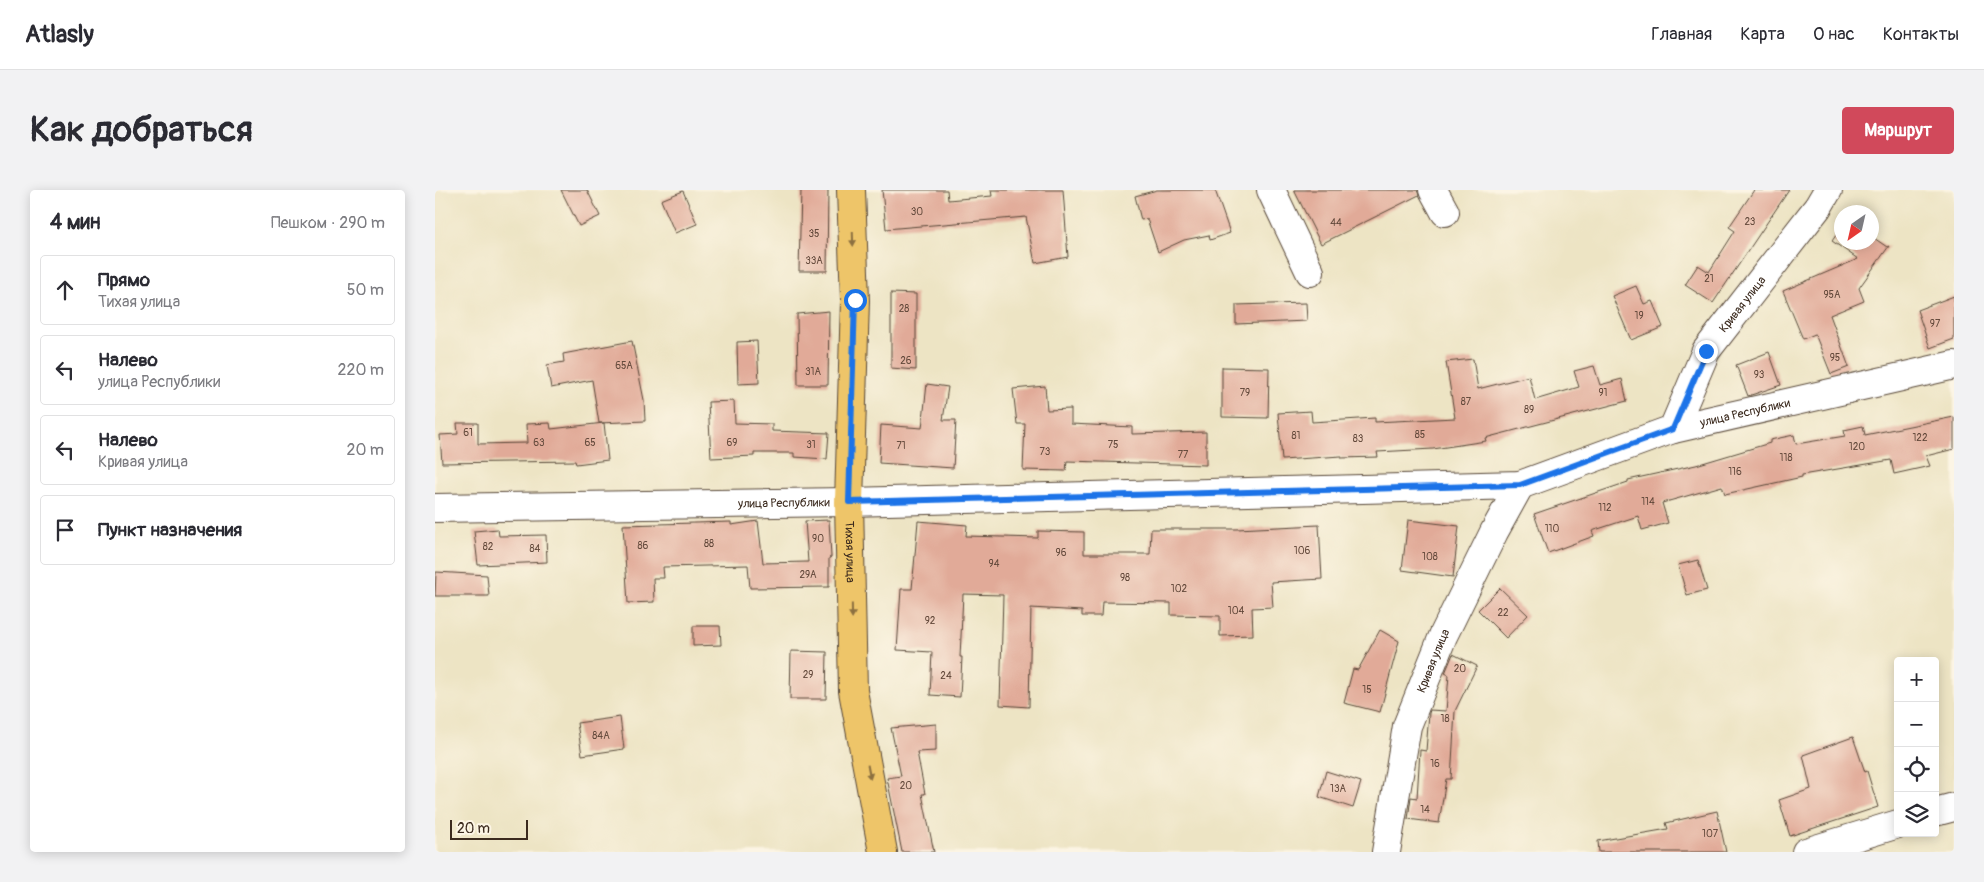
<!DOCTYPE html>
<html lang="ru">
<head>
<meta charset="utf-8">
<style>
	:root { --surface:#fff; --page:#f2f2f3; --text:#2b2b33; --muted:#7c7c81; --line:#e1e1e2; --accent:#d1495b }
	body { margin:0; font-family:Pangolin,sans-serif; background:var(--page); color:var(--text) }
	.controls { position:absolute; right:15px; bottom:15px; display:grid; overflow:hidden; border-radius:5px; box-shadow:0 2px 12px #0003 }
	.controls button { width:45px; height:45px; display:grid; place-items:center; padding:0; border:0; border-bottom:1px solid var(--line); background:var(--surface); color:var(--text); font:25px sans-serif }
	.compass { position:absolute; left:1399px; top:15px; width:45px; height:45px; border-radius:50%; background:var(--surface); box-shadow:0 2px 12px #0003; rotate:214deg }
	.scale { position:absolute; left:15px; bottom:12px; width:78px; box-sizing:border-box; padding-left:5px; border:2px solid #3b2a1e; border-top:0; font-size:14px; line-height:18px; white-space:nowrap; color:#3b2a1e; -webkit-text-stroke:4px #fcf5e5; paint-order:stroke }
	.stop { position:absolute; width:15px; height:15px; margin:-11px; border:4px solid #1a73e8; border-radius:50%; background:#fff }
	.stop.end { background:#1a73e8; border-color:#fff; box-shadow:0 1px 5px #0008 }
	.list { margin:0; padding:0; list-style:none }
	h2 { display:flex; justify-content:space-between; align-items:center; height:65px; margin:0; padding:0 20px; font-size:21px }
	h2 small { font-size:16px; font-weight:400; color:var(--muted) }
	.list li { display:grid; grid-template-columns:32px 1fr auto; gap:15px; align-items:center; box-sizing:border-box; height:70px; margin:0 10px 10px; padding:0 10px; border:1px solid var(--line); border-radius:5px }
	.list b { display:block; font-size:19px; white-space:nowrap }
	.list p { margin:0; font-size:16px; white-space:nowrap; color:var(--muted) }
	.list em { font-size:16px; font-style:normal; color:var(--muted) }
	.icon { flex:none; width:28px; height:28px; fill:none; stroke:currentColor; stroke-width:2; stroke-linecap:round; stroke-linejoin:round }
	.map { position:relative; flex:none; width:1519px; height:662px; overflow:hidden; border-radius:5px }
	header { display:flex; align-items:center; gap:30px; box-sizing:border-box; height:70px; padding:0 25px; background:var(--surface); border-bottom:1px solid var(--line) }
	header strong { font-size:24px }
	nav { display:flex; gap:28px; margin-inline-start:auto; font-size:18px }
	.intro { display:flex; align-items:center; justify-content:space-between; box-sizing:border-box; height:120px; padding:0 30px }
	h1 { margin:0; font-size:35px }
	.button { padding:12px 22px; border-radius:5px; background:var(--accent); color:#fff; font-size:18px; font-weight:700 }
	main { display:flex; gap:30px; padding:0 30px }
	aside { flex:1; background:var(--surface); border-radius:5px; box-shadow:0 2px 12px #0003 }
	.map>svg:first-child { display:block }
</style>
</head>
<body>
<header>
<strong>Atlasly</strong>
<nav><a>Главная</a><a>Карта</a><a>О нас</a><a>Контакты</a></nav>
</header>
<div class="intro"><h1>Как добраться</h1><a class="button">Маршрут</a></div>
<main>
<aside>
<h2>4 мин<small>Пешком · 290 m</small></h2>
<ul class="list">
<li><svg class="icon" aria-label="ahead" viewBox="0 0 24 24"><path d="M12 20V5M6 11l6-6 6 6"/></svg><div><b>Прямо</b><p>Тихая улица</p></div><em>50 m</em></li>
<li><svg class="icon" aria-label="left" viewBox="0 0 24 24"><path d="M17 20v-9H6M10 6l-5 5 5 5"/></svg><div><b>Налево</b><p>улица Республики</p></div><em>220 m</em></li>
<li><svg class="icon" aria-label="left" viewBox="0 0 24 24"><path d="M17 20v-9H6M10 6l-5 5 5 5"/></svg><div><b>Налево</b><p>Кривая улица</p></div><em>20 m</em></li>
<li><svg class="icon" aria-label="arrive" viewBox="0 0 24 24"><path d="M6 21V4h12l-3 4 3 4H6"/></svg><div><b>Пункт назначения</b></div></li>
</ul>
</aside>
<div class="map">
<svg width="1519" height="662" viewBox="0 0 1519 662">
	<rect width="100%" height="100%" fill="#fcf5e5"/>
	<filter id="ink" filterUnits="userSpaceOnUse"><feTurbulence type="fractalNoise" baseFrequency=".02" numOctaves="2"/><feDisplacementMap in="SourceGraphic" scale="10" xChannelSelector="R" yChannelSelector="G"/><feConvolveMatrix kernelMatrix="1 2 1 2 8 2 1 2 1" color-interpolation-filters="sRGB"/></filter>
	<filter id="wash" filterUnits="userSpaceOnUse"><feTurbulence type="fractalNoise" baseFrequency=".0096" numOctaves="4" result="noise"/><feDisplacementMap in="SourceGraphic" scale="20" xChannelSelector="R" yChannelSelector="G"/><feGaussianBlur stdDeviation="1.12" result="paint"/><feColorMatrix in="noise" values="0 0 0 0 0 0 0 0 0 0 0 0 0 0 0 0 0 1.4 0 .05"/><feComposite in="paint" operator="in"/></filter>
	<g filter="url(#wash)">
		<rect width="100%" height="100%" fill="#ede4c4"/>
		<g id="blocks">
			<path fill="#e1aa98" d="M126,0H152L165,26L144,36Z
				M366,0H393L392,81H364Z
				M447,0H512L513,10L557,6L556,0H628L633,67L600,73L591,27L451,39Z
				M722,0H780L795,43L775,50L774,45L749,50L723,62L712,29L706,30L700,6Z
				M859,0H982L984,5L886,54Z
				M1319,0H1354L1278,113L1250,95L1263,75L1274,82L1300,41L1294,37Z
				M248,1L262,34L240,43L226,10Z
				M1406,38V52H1436V46L1452,57L1454,56L1424,98L1429,111L1395,125L1414,177L1396,184L1380,144L1368,149L1348,101L1423,69L1397,51Z
				M1201,96L1209,114L1217,111L1228,137L1196,150L1177,106Z
				M456,103L481,104V180L456,178Z
				M1519,106V149L1495,158L1482,120Z
				M871,113L872,131L801,134V115Z
				M394,121L393,195H363L362,124Z
				M197,151L209,210L210,231L164,233L157,190L116,198L112,175L129,172L128,164Z
				M322,151L324,193L303,194L302,152Z
				M1334,162L1346,195L1313,206L1301,175Z
				M1038,169L1043,199L1094,186L1100,210L1144,197L1139,181L1159,176L1165,195L1187,189L1192,211L1050,248L1051,251L998,259L942,262L943,267L906,268V266L847,270L843,223L876,221L877,232L940,228V232L1020,228L1011,172Z
				M787,177L834,178L833,228L787,227Z
				M492,194L513,197L508,230H521L518,278L444,273L446,235L487,238Z
				M610,196L612,220L636,219V234L697,237V244L771,242V275L632,271L631,281L588,280L590,234H582L578,199Z
				M299,211L300,233L337,234V241L394,243L392,269L359,267V263H319V266L276,268L273,212Z
				M1519,227V259L1491,266L1495,276L1459,284L1456,270L1367,285V287L1290,304L1287,296L1227,313L1233,333L1207,340L1203,326L1157,341L1159,346L1113,363L1099,324L1193,292V290L1261,275L1335,253V250L1359,245L1361,254L1410,246L1409,240L1428,236L1430,245Z
				M22,233H43V254L92,253L91,234L115,233L116,239L169,233L173,270L141,274L140,271L7,273L5,245L23,244Z
				M394,330L396,367L394,368V397L315,398L313,375L228,377L229,388H218L219,412L193,413L188,335L296,332V335L323,331L328,373L373,372L370,331Z
				M973,330L1024,336L1018,387L967,380Z
				M483,331L532,335L531,346L603,348V341L649,342V364H715L716,339H802L884,335L887,389L836,392L838,417L817,418L818,445L785,446V426L736,425V413L667,412L666,426H647V421L596,418L594,517L565,515L568,405L528,404L525,467H527L525,507L495,505L497,462L462,460L466,399H477Z
				M63,339L64,346L111,345L112,372L43,375L39,341Z
				M1263,370L1272,400L1252,405L1243,375Z
				M1,382L52,385L54,406H0Z
				M1065,398L1093,425L1071,448L1043,420Z
				M258,436H285L286,455L258,456Z
				M945,440L964,451L945,522L909,513L918,479L923,480Z
				M356,461L392,462L391,509H355Z
				M1018,464L1042,476L1020,521L1016,589H1011L1004,633L973,629L976,607L982,608L985,560L991,561L994,523L995,520L1011,521L1014,485L1010,483Z
				M185,527L189,559L147,565L142,533Z
				M501,534V561L482,562L490,604H487L499,662H467L452,588L466,586L456,538Z
				M1418,547L1430,582L1432,581L1443,617L1355,646L1344,610L1376,599L1368,565Z
				M891,581L926,592L918,618L884,607Z
				M1282,621L1291,662H1164L1163,651L1233,639L1231,633Z"/>
		</g>
	</g>
	<g filter="url(#ink)">
		<use href="#blocks" fill-opacity="0" stroke="#564637" stroke-width="1"/>
		<g fill="none" stroke-linecap="round" stroke-linejoin="round">
			<defs>
				<g id="minor">
					<path d="M836,0L875,82"/>
					<path d="M998,0L1010,22"/>
					<path id="s1" d="M1238,239L1271,161L1383,17L1393,0"/>
					<path id="s2" d="M0,318L414,312L1085,295L1238,239L1519,175"/>
					<path d="M1500,622L1519,617"/>
					<path id="s3" d="M951,662L972,536L1008,446L1059,342L1085,295"/>
					<path d="M1371,662L1463,634"/>
				</g>
				<g id="major">
					<path id="s4" d="M416,0L420,110L414,312L418,501L448,662"/>
				</g>
			</defs>
			<use href="#minor" stroke="#564637" stroke-width="30"/>
			<use href="#major" stroke="#564637" stroke-width="30"/>
			<use href="#minor" stroke="#fff" stroke-width="28"/>
			<use href="#major" stroke="#eec569" stroke-width="28"/>
		</g>
		<defs><path id="oneway-solid" d="M-6-.8H1V-3.2L6.5 0L1 3.2V.8H-6Z" transform="scale(1.25)"/></defs>
		<g fill="#8c7040">
			<use href="#oneway-solid" transform="translate(418 49) rotate(88)"/>
			<use href="#oneway-solid" transform="translate(417 421) rotate(89)"/>
			<use href="#oneway-solid" transform="translate(434 582) rotate(79)"/>
		</g>
	</g>
	<g fill="none" stroke-linecap="round" stroke-linejoin="round" filter="url(#ink)">
		<path stroke="#1a73e8" stroke-width="6" d="M420,110L414,312L1085,295L1238,239L1271,161"/>
	</g>
	<g text-anchor="middle" dominant-baseline="central" stroke-width="4" stroke-linejoin="round" paint-order="stroke">
		<g font-size="10" fill="#644a3c">
			<text x="482" y="22">30</text>
			<text x="1315" y="32">23</text>
			<text x="901" y="33">44</text>
			<text x="379" y="44">35</text>
			<text x="379" y="71">33А</text>
			<text x="1274" y="89">21</text>
			<text x="1397" y="105">95А</text>
			<text x="469" y="119">28</text>
			<text x="1204" y="126">19</text>
			<text x="1500" y="134">97</text>
			<text x="1400" y="168">95</text>
			<text x="471" y="171">26</text>
			<text x="189" y="176">65А</text>
			<text x="378" y="182">31А</text>
			<text x="1324" y="185">93</text>
			<text x="810" y="203">79</text>
			<text x="1168" y="203">91</text>
			<text x="1031" y="212">87</text>
			<text x="1094" y="220">89</text>
			<text x="33" y="243">61</text>
			<text x="985" y="245">85</text>
			<text x="861" y="246">81</text>
			<text x="1485" y="248">122</text>
			<text x="923" y="249">83</text>
			<text x="104" y="253">63</text>
			<text x="155" y="253">65</text>
			<text x="297" y="253">69</text>
			<text x="376" y="255">31</text>
			<text x="678" y="255">75</text>
			<text x="466" y="256">71</text>
			<text x="1422" y="257">120</text>
			<text x="610" y="262">73</text>
			<text x="748" y="265">77</text>
			<text x="1351" y="268">118</text>
			<text x="1300" y="282">116</text>
			<text x="1213" y="312">114</text>
			<text x="1170" y="318">112</text>
			<text x="1117" y="339">110</text>
			<text x="383" y="349">90</text>
			<text x="274" y="354">88</text>
			<text x="208" y="356">86</text>
			<text x="53" y="357">82</text>
			<text x="100" y="359">84</text>
			<text x="867" y="361">106</text>
			<text x="626" y="363">96</text>
			<text x="995" y="367">108</text>
			<text x="559" y="374">94</text>
			<text x="373" y="385">29А</text>
			<text x="690" y="388">98</text>
			<text x="744" y="399">102</text>
			<text x="801" y="421">104</text>
			<text x="1068" y="423">22</text>
			<text x="495" y="431">92</text>
			<text x="1025" y="479">20</text>
			<text x="373" y="485">29</text>
			<text x="511" y="486">24</text>
			<text x="932" y="500">15</text>
			<text x="1010" y="529">18</text>
			<text x="166" y="546">84А</text>
			<text x="1000" y="574">16</text>
			<text x="471" y="596">20</text>
			<text x="903" y="599">13А</text>
			<text x="990" y="620">14</text>
			<text x="1275" y="644">107</text>
		</g>
		<g font-size="12" fill="#3b2a1e" stroke="#fcf5e5">
			<text stroke="none"><textPath href="#s1" startOffset="144">Кривая улица</textPath></text>
			<text stroke="none"><textPath href="#s2" startOffset="1322">улица Республики</textPath></text>
			<text stroke="none"><textPath href="#s2" startOffset="349">улица Республики</textPath></text>
			<text stroke="none"><textPath href="#s4" startOffset="362">Тихая улица</textPath></text>
			<text stroke="none"><textPath href="#s3" startOffset="198">Кривая улица</textPath></text>
		</g>
	</g>
</svg>
<div class="controls">
<button>+</button>
<button>−</button>
<button><svg class="icon" aria-label="locate" viewBox="0 0 24 24"><circle cx="12" cy="12" r="6"/><path d="M12 2v4M12 18v4M2 12h4M18 12h4"/></svg></button>
<button><svg class="icon" aria-label="layers" viewBox="0 0 24 24"><path d="M12 4l9 5-9 5-9-5zM3 14l9 5 9-5"/></svg></button>
</div>
<svg class="compass" viewBox="-18 -18 36 36"><path d="M0-13l5 13h-10z" fill="#e53935"/><path d="M0 13l5-13h-10z" fill="#7c7c81"/></svg>
<div class="scale">20 m</div>
<div class="stop" style="left:420px;top:110px"></div>
<div class="stop end" style="left:1271px;top:161px"></div>
</div>
</main>
</body>
</html>
